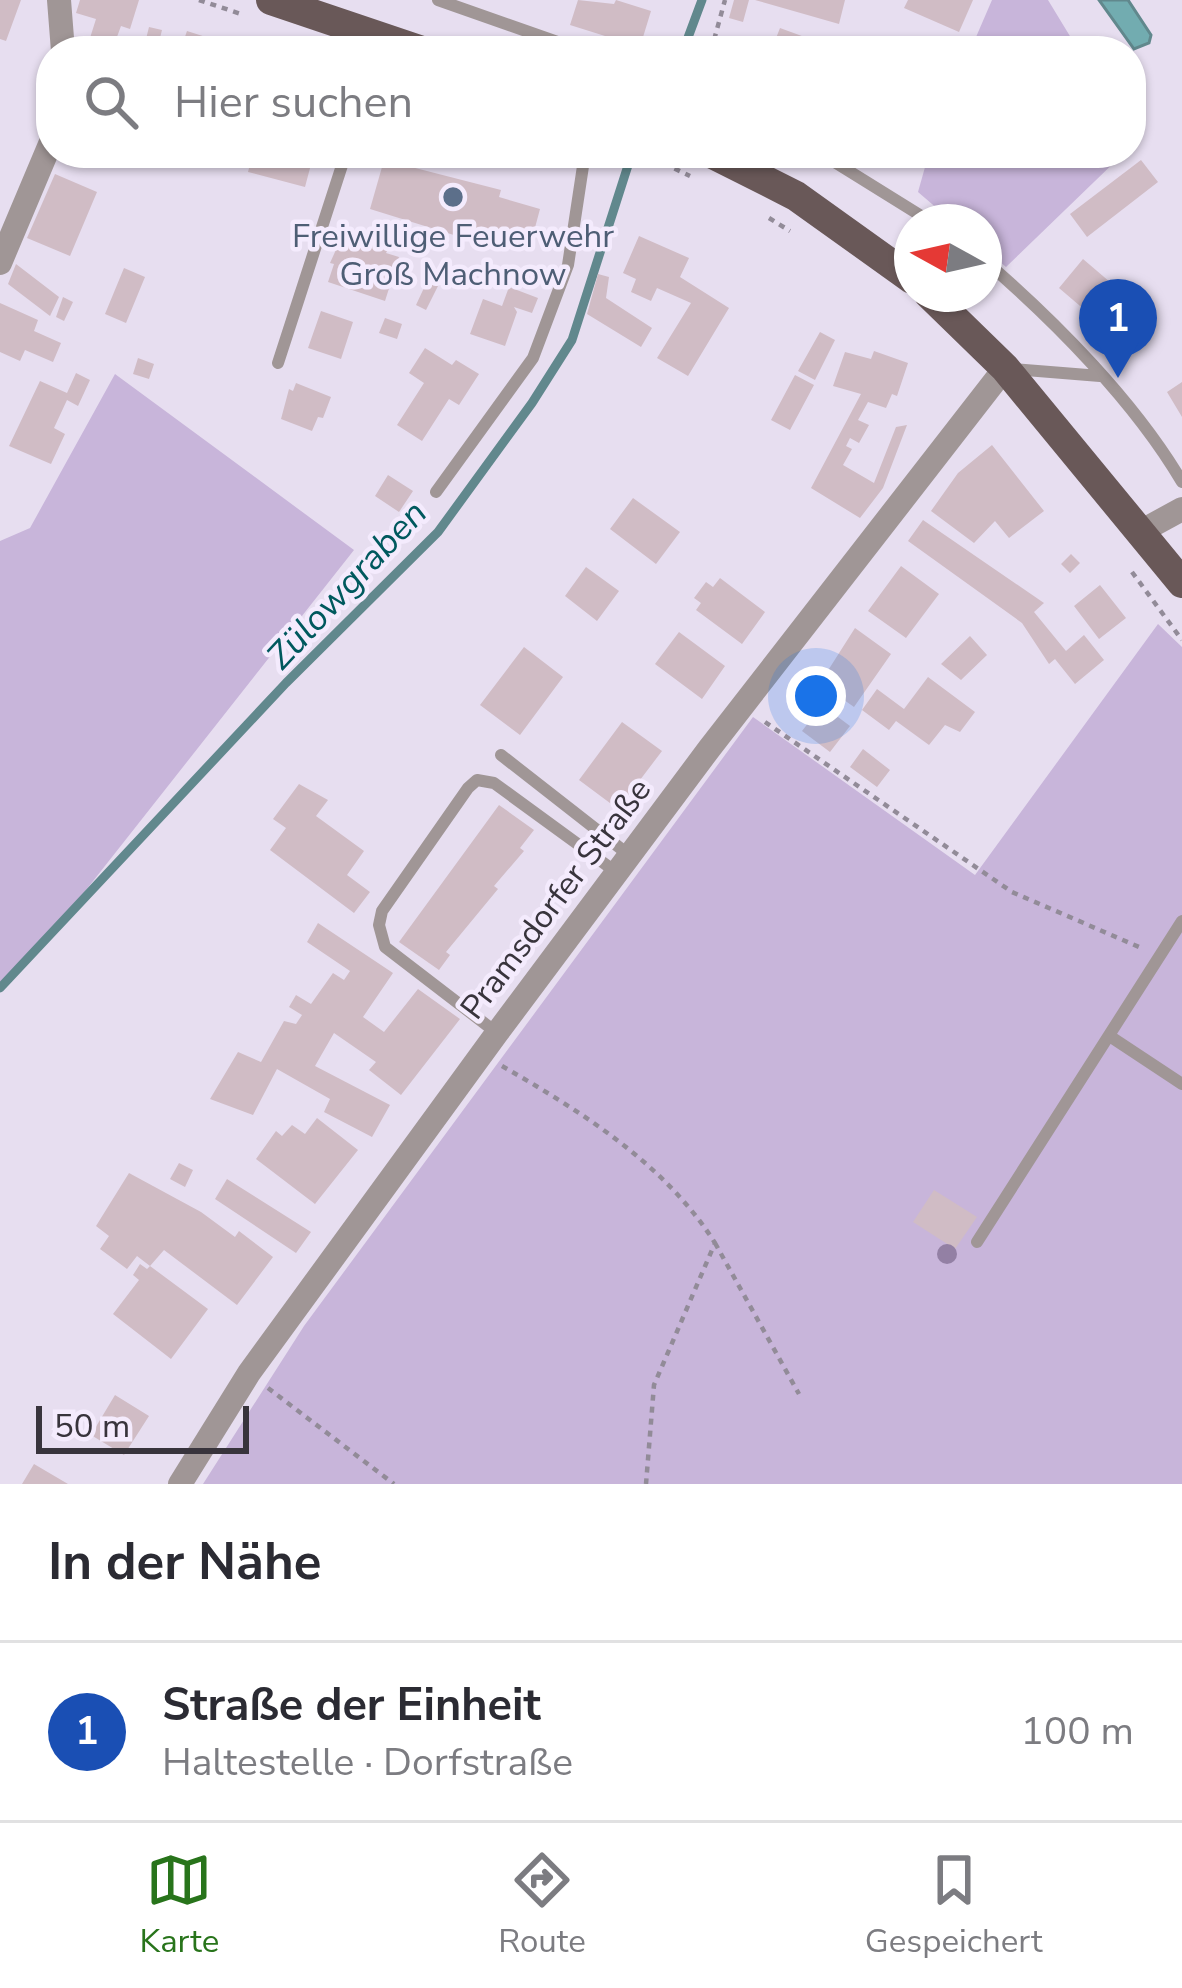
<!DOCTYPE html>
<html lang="de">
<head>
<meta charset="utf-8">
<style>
	:root { --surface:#fff; --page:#f7f7f7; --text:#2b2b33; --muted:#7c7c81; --line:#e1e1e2; --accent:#28741b }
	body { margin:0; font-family:"Nunito Sans",sans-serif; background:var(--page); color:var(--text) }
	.compass { position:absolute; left:894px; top:204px; width:108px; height:108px; border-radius:50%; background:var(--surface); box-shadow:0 3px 9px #0004; rotate:278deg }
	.scale { position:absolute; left:36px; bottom:30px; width:213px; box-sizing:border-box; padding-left:12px; border:6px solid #38343c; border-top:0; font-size:33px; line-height:42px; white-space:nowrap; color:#38343c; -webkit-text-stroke:9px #f4ebfd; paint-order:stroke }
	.you { position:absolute; left:816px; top:696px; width:42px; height:42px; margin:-30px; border:9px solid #fff; border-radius:50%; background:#1a73e8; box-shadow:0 0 0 18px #1a73e833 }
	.badge { display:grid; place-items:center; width:78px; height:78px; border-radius:50%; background:var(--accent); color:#fff; font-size:39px; font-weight:700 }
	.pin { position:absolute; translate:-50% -99px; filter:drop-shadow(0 3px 6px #0008) }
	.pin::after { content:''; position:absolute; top:63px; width:42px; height:36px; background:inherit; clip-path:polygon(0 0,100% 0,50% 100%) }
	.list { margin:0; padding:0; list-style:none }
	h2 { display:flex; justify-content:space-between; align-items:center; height:156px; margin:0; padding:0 48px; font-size:51px }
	h2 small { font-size:39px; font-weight:400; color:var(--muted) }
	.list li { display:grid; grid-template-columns:78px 1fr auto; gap:36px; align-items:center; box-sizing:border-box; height:180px; padding:0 48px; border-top:3px solid var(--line) }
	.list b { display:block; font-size:45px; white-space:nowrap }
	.list p { margin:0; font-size:39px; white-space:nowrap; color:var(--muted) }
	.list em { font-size:39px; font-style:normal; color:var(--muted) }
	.icon { flex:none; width:66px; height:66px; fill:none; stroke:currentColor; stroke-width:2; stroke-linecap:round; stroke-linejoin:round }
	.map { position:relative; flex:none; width:1182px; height:1484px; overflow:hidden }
	.search { position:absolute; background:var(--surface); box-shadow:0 3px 9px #0004; left:36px; right:36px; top:36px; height:132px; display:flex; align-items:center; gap:30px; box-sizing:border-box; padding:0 42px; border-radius:48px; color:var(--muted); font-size:45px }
	.sheet { height:336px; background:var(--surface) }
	nav { display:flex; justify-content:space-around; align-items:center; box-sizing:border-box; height:168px; border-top:3px solid var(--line); background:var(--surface); font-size:33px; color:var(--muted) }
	nav a { display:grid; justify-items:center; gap:6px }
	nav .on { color:var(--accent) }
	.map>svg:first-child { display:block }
</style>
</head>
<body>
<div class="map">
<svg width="1182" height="1484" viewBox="0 0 1182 1484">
	<rect width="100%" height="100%" fill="#e7def0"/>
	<path fill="#c8b5da" d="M992,0H1048L1079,51H970Z
		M929,153H1124L1006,267L984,248V222H953L918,192Z
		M115,374L354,550L45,942L0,988V541L30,528Z
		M1158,624L1182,647V1484H203L304,1326L753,717L975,875Z"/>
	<path fill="#72acb0" stroke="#61888d" stroke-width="3" d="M1099,0H1128L1151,35L1149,43L1134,49Z"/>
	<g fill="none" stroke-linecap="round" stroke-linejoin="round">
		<path stroke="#61888d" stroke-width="9" d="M683,51L702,0
			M0,988L286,683L438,532L532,403L572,340L632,153"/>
	</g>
	<path fill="#d0bcc5" d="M0,0H21L6,41L0,39Z
		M80,0H139L130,29L121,26L114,45L90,38L96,19L76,13Z
		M578,0L614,4L616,0L651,11L640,47L570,25Z
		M734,0H749L743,22L729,18Z
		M755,0H845L839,24Z
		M908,0H973L959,32L904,8Z
		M149,27L162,30L158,46L145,43Z
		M780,28L810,39L805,51H771Z
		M187,31L234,46L232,51H180Z
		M253,153H314L305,187L248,172Z
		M384,160L501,190L499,197L540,209L529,250L488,238L486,245L370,209Z
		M1141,160L1158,182L1087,237L1070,214Z
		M55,174L97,192L70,256L27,238Z
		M344,232L389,247L386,253L399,257L385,301L328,282L334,264L330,263Z
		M639,236L689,258L680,277L729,308L688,376L657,358L691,303L657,288L651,301L631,292L636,279L623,273Z
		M1083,259L1124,294L1100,323L1059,288Z
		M16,264L59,297L50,316L8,284Z
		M124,268L145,277L126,323L105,314Z
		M598,274L609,277L606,298L652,328L641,347L587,314Z
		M430,275L441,280L426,310L416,305Z
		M509,287L538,298L532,313L514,307L517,312L505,346L470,334L483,299L502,306Z
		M63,297L73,302L64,321L56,317Z
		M0,303L38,320L34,331L61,343L53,362L25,350L20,361L0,352Z
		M321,311L353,322L341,359L308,348Z
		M385,318L402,324L397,339L379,333Z
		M820,332L835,340L815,380L798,371Z
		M425,348L452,365L456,360L479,374L459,405L449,399L422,441L397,425L424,383L409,373Z
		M874,351L908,363L897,396L892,394L886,408L868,402L858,420L869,425L859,443L850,438L846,446L852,449L843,465L874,483L896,427L907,425L883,488L860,518L811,488L861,394L833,386L845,352L871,359Z
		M138,358L154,364L149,379L133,374Z
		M76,373L90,380L78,406L67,400L54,428L65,434L51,464L9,446L40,381L67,393Z
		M795,375L814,385L790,430L771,420Z
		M1182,382V417L1167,392Z
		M296,383L331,397L323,418L318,417L312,431L281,419L289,389L293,391Z
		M992,445L1044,511L1009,538L995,521L974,543L931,511L958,473Z
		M388,475L413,491L399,512L375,496Z
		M633,498L680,532L656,564L610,529Z
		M923,520L1044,603L1034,612L1066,651L1084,635L1104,660L1075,684L1055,659L1049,664L1022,623L908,541Z
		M1071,554L1080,563L1070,573L1061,564Z
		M901,566L939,594L906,638L868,611Z
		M586,567L619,591L597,621L565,596Z
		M720,578L765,612L742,644L696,610L701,603L694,598L706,582L713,587Z
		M1100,585L1126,618L1099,639L1074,606Z
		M855,628L891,654L854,707L820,683Z
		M679,632L725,666L702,699L655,664Z
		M970,636L987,655L961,680L941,664Z
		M524,647L563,677L520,735L480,705Z
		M928,677L975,712L960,732L945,725L929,745L896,721L889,730L862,710L877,689L904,709Z
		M822,705L850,726L830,752L802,731Z
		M622,722L662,751L618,809L579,780Z
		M863,749L890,770L877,787L850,767Z
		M299,784L328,800L316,816L364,851L347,875L370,892L354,913L270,850L286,828L273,819Z
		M499,805L534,830L520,848L524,851L494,886L498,889L446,952L450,955L439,970L399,942Z
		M318,923L393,973L363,1017L384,1032L418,989L460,1019L401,1095L369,1070L376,1062L334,1033L315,1066L390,1105L372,1137L324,1112L330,1099L277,1069L253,1115L210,1099L238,1052L261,1062L284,1021L296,1024L302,1015L289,1007L296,995L311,1004L333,973L344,980L350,971L307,942Z
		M317,1118L358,1150L315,1204L256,1159L276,1131L282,1136L292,1125L305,1134Z
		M179,1163L193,1170L185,1187L170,1179Z
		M129,1173L201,1212L235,1237L239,1231L273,1257L237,1305L164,1250L150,1266L137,1256L127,1269L100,1249L109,1236L96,1226Z
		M227,1179L311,1232L296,1253L215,1199Z
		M934,1190L977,1217L955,1249L913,1222Z
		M140,1264L147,1269L150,1266L208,1309L171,1359L113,1314L139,1280L133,1275Z
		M115,1395L149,1416L124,1455L91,1435Z
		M34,1464L68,1484H22Z"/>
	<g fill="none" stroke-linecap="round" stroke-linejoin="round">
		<path stroke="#928b98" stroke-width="4.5" stroke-dasharray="6 6" stroke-linecap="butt" d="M199,0L244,15
			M711,51L725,0
			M642,153L690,176
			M769,218L790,231
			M1132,572L1182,640
			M765,722L1012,892L1139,947
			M502,1066C582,1112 665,1164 715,1243L654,1385L646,1484
			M715,1243L799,1394
			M268,1388L394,1484"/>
		<path stroke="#a09696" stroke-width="12" d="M438,0L583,51
			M820,153L931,222
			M984,260C1055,321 1135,402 1182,482
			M278,363L346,153
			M1013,369L1100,376
			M436,492L533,358L568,265L585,153
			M501,755L629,855
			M497,1033L385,947L379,925L382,911L468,788L477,780L494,783L616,872
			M1111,1037L1182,1084
			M977,1242L1182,921"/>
		<path stroke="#a09696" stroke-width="24" d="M59,0L63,51
			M0,263L51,142
			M1140,532L1182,509
			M180,1484L249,1373L497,1033L709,749L1005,368"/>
		<path stroke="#695858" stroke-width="30" d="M271,0L422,51
			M711,153L796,196L912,279
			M929,294L1005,368L1182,583"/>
	</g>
	<circle fill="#9380a4" cx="947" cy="1254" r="10"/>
	<circle fill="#5c6f8a" stroke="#f4ebfd" stroke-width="4.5" cx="453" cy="197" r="12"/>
	<g text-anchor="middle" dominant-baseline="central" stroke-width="9" stroke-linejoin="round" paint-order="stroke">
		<g font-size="33" fill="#4e5e75" stroke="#f4ebfd">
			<text x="453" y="236">Freiwillige Feuerwehr<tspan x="453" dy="38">Groß Machnow</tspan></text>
		</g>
		<g font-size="33" fill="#38343c" stroke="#f4ebfd">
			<text transform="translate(556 899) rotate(-53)">Pramsdorfer Straße</text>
		</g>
		<g font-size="36" font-style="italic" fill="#00595e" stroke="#f4ebfd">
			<text transform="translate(347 585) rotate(-47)">Zülowgraben</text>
		</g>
	</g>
</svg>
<svg class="compass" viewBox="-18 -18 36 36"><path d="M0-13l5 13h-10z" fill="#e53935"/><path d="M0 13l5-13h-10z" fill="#7c7c81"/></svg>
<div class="scale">50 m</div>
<div class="you"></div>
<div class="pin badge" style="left:1118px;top:378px;background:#1a4fb4">1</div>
<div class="search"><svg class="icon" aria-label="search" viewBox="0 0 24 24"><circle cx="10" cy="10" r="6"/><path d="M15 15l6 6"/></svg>Hier suchen</div>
</div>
<section class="sheet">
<h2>In der Nähe<small></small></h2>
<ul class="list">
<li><span class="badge" style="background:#1a4fb4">1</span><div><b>Straße der Einheit</b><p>Haltestelle · Dorfstraße</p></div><em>100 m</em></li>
</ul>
</section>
<nav>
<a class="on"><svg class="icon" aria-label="map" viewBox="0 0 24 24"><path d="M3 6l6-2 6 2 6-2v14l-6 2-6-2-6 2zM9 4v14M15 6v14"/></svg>Karte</a>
<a><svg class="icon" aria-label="directions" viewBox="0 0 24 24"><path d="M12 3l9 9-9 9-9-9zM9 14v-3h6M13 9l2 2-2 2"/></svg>Route</a>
<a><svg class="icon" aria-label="saved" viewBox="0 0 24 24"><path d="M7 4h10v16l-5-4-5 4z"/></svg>Gespeichert</a>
</nav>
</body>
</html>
